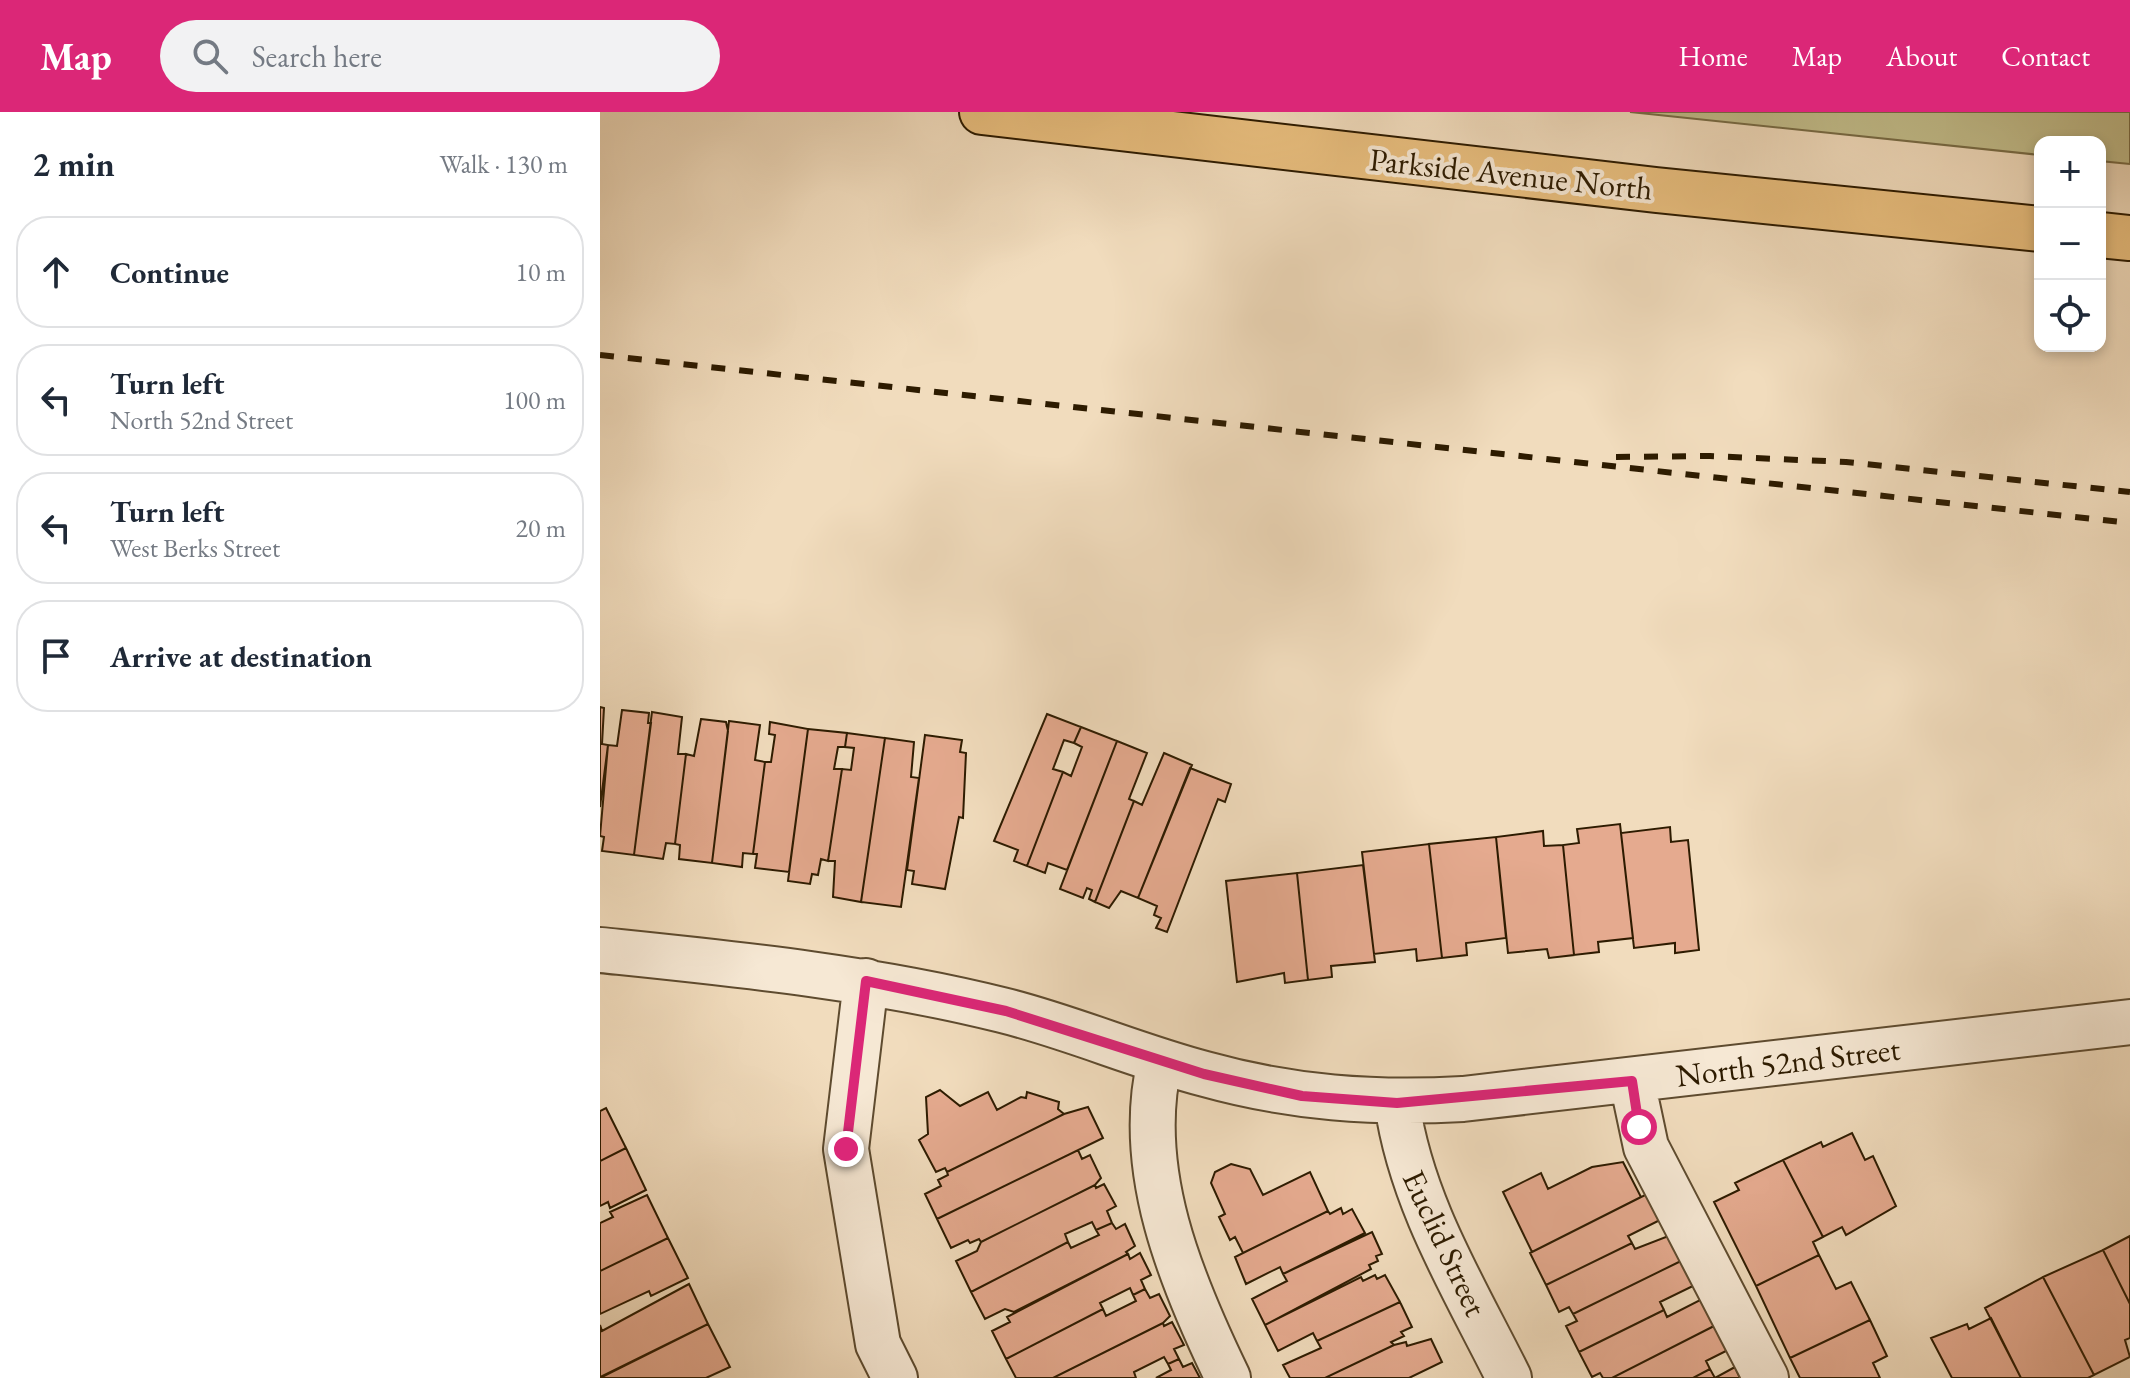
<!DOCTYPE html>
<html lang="en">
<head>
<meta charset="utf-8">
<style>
	:root { --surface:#fff; --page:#f2f2f3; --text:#1f2937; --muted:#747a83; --line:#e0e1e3; --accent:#db2777 }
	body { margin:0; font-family:"EB Garamond",serif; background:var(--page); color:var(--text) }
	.controls { position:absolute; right:24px; top:24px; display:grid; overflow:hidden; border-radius:16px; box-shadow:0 4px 12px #0003 }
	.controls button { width:72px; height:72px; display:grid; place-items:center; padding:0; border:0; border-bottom:2px solid var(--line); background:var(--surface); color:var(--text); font:40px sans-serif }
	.stop { position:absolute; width:24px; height:24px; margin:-18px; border:6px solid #db2777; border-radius:50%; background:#fff }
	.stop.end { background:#db2777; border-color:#fff; box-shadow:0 2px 8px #0008 }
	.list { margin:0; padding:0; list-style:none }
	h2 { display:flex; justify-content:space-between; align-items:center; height:104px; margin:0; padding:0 32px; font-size:34px }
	h2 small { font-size:26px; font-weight:400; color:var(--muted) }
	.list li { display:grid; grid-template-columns:52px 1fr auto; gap:24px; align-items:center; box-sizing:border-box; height:112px; margin:0 16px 16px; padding:0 16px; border:2px solid var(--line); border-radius:32px }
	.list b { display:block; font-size:30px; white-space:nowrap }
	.list p { margin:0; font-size:26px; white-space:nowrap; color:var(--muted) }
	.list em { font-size:26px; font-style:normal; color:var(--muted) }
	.icon { flex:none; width:44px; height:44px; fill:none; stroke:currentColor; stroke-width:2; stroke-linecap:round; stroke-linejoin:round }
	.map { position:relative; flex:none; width:1530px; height:1266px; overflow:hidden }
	header { display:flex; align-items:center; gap:48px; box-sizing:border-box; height:112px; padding:0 40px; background:var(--accent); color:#fff }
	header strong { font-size:38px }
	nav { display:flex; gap:44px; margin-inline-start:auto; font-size:28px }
	.search { width:560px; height:72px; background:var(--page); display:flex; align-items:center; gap:20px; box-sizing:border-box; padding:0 28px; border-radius:44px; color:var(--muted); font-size:30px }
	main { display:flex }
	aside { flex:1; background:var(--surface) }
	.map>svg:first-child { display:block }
</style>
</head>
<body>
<header>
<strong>Map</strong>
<div class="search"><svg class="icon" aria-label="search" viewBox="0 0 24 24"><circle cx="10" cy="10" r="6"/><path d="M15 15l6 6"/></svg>Search here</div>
<nav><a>Home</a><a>Map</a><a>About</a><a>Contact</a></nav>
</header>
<main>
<aside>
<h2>2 min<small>Walk · 130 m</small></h2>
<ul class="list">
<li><svg class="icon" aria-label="ahead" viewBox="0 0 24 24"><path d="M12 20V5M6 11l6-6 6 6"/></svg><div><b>Continue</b></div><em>10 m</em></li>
<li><svg class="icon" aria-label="left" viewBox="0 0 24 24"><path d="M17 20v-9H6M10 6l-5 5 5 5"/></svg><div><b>Turn left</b><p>North 52nd Street</p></div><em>100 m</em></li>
<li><svg class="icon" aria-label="left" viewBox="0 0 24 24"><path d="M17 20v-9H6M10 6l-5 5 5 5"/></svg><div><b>Turn left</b><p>West Berks Street</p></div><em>20 m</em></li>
<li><svg class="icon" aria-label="arrive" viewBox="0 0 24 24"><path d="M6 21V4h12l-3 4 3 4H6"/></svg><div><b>Arrive at destination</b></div></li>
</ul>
</aside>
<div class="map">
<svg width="1530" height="1266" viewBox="0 0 1530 1266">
	<rect width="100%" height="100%" fill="#f1dcbd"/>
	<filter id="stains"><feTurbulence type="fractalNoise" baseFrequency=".0025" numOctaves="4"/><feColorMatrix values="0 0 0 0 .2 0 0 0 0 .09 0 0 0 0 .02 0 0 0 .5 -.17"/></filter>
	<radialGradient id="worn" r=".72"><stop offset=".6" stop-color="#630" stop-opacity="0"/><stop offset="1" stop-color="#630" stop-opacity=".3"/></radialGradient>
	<path fill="#c2be8c" stroke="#786c46" stroke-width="2" d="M1030,0H1530V52L1500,49V30H1440V43Z"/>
	<path fill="#e5aa8f" stroke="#2d1b00" stroke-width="2" d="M0,595L4,596L2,632L8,633L0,695Z
		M22,598L49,601L48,611H51L34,743L2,739L4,725L0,724L8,633L17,634Z
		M52,600L82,605L78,642H86L75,732L66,731L63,747L34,743Z
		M447,602L481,615L474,631L464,628L453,657L463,660L427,754L414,749L418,738L394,729Z
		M101,607L126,610L128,619L112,751L79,747L80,733L75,732L86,642L94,644Z
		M129,609L160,613L155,648L165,650L153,742L143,741L142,755L112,751Z
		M170,610L208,617L189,760L155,756L157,742H153L165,650H171L175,623L169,622Z
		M481,615L517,629L467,758L448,751L445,761L427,754L463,660L471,664L482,635L474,631Z
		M208,617L247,621L245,635H238L234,657H242L228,749L221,747L218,763L212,762L210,772L188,769Z
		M247,621L285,626L261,790L233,785L235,749H228L242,657L251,658L254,636L245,635Z
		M325,623L362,628L360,640L366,641L363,706L359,705L345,777L312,772L314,759L307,758Z
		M285,626L314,630L311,665L319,666L301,795L261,790Z
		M517,629L547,641L529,687L534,689L495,790L489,787L492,778L487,776L483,786L460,777Z
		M564,641L592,653L538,786L521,779L509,796L495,790L534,689L542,693Z
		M590,656L631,672L625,690L618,687L567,820L556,816L561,806L554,803L557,794L538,786Z
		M1020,712L1033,826L998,830L999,840L974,843L963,733L979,731L977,717Z
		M1070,715L1071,730L1088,728L1099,838L1075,841V831L1034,836L1021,721Z
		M943,719L944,734L963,733L974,843L949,846L947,837L908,841L896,725Z
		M896,725L906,826L866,831L867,843L842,846L829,732Z
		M829,732L842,846L817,849L816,837L774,842L762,740Z
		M763,753L775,850L731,854L732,865L708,868L697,761Z
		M697,761L708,868L685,871L684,861L637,870L626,769Z
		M340,978L360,994L388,980L397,998L421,985L426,986L427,980L459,990L458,997L464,1002L347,1060L345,1056L336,1060L319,1028L328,1022L326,985Z
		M488,995L503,1026L337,1107L325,1082L341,1074L338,1068L348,1063L347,1060L464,1002Z
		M6,996L26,1036L0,1049V999Z
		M1252,1021L1265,1048L1273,1044L1296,1094L1246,1123L1242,1115L1223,1125L1183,1048L1221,1030L1223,1035Z
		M26,1036L46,1078L10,1096L8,1090L0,1094V1049Z
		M478,1038L482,1047L490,1043L501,1066L495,1073L381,1130L379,1127L370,1131L368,1128L351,1136L337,1107Z
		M1183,1048L1223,1125L1213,1130L1219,1143L1156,1174L1114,1090L1139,1078L1135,1071Z
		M1023,1050L1041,1085L932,1140L903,1080L941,1061L948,1077L992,1055Z
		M631,1052L650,1057L663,1083L710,1060L728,1099L643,1141L635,1125L630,1128L619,1105L625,1102L611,1071L615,1060Z
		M504,1072L516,1094L507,1099L512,1111L496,1118L492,1110L465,1122L468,1130L371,1180L356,1149L377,1139L381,1130L495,1073L496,1076Z
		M1051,1080L1064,1106L1028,1124L1032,1131L946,1173L930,1141Z
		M47,1083L68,1126L0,1159V1111L13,1105L10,1100Z
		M741,1096L743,1102L752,1097L765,1121L683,1162L680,1155L646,1172L635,1145L728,1099L730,1102Z
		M512,1111L516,1117L525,1112L535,1134L526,1140L528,1142L414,1200L405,1197L385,1207L371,1180L468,1130L471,1136L499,1123L496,1118Z
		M772,1120L782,1142L776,1144L778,1149L769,1153L771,1157L665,1213L652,1187L687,1169L683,1162Z
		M1071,1123L1083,1148L973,1202L969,1195L959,1200L946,1173L1032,1131L1035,1137Z
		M1530,1124V1192L1503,1138Z
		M68,1126L88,1166L51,1184L49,1179L0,1202V1159Z
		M1503,1138L1530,1192V1226L1525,1228L1530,1245L1494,1263L1443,1165Z
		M540,1141L551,1163L541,1168L545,1177L533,1183L530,1176L500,1191L503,1197L406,1247L392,1219L410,1210L407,1205L528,1142L530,1147Z
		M1219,1143L1236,1177L1251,1170L1270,1208L1190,1246L1156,1174Z
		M1083,1148L1095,1173L1060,1190L1064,1198L979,1240L966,1214L977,1209L973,1202Z
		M775,1163L777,1167L785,1163L800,1190L717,1229L713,1221L678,1239L665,1213L761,1165L763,1169Z
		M1443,1165L1494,1263L1488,1266H1421L1385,1196Z
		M89,1172L108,1212L0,1265V1213L2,1219Z
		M545,1177L550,1186L559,1182L570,1204L563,1211L453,1266H416L406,1247L503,1197L506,1204L536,1189L533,1183Z
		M1102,1187L1116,1213L1012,1266H1003L1000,1261L992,1265L979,1240L1064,1198L1067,1205Z
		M800,1190L812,1215L801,1220L804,1224L791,1230L794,1233L725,1266H690L683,1253L721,1236L717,1229Z
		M1391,1206L1421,1266H1352L1331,1226L1367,1212L1369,1217Z
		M1270,1208L1287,1244L1273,1251L1280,1266H1200L1190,1246Z
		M572,1210L584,1233L574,1237L579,1247L568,1252L564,1245L534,1260L536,1266H453L563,1211L564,1214Z
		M108,1212L130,1255L106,1266H0Z
		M1116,1213L1128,1238L1106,1249L1110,1257L1093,1266H1012Z
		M831,1227L842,1250L809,1266H725L794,1233L806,1230L807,1234Z
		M579,1247L583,1255L592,1251L600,1266H556L571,1258L568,1252Z
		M1135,1255L1140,1266H1093L1110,1257L1115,1266Z"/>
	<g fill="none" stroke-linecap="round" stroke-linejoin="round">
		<defs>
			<path id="minor" d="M0,838C135,852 270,865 402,898C471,915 536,944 605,962C691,986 774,992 863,987L1530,910
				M266,869L246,1037L278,1232L295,1266
				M560,949C534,1057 581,1169 628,1266
				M1032,969L1046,1035L1166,1266
				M797,991C811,1091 865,1177 909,1266"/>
			<path id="major" d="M382,0L1056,78L1440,117
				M1500,123L1530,126"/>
		</defs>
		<use href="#minor" stroke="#5e4b2f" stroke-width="48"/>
		<use href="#major" stroke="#2d1b00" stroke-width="48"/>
		<use href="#minor" stroke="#f6e8d4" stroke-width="44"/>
		<use href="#major" stroke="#e8be7e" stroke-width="44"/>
		<path stroke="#2d1b00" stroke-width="6" stroke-dasharray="14 14" stroke-linecap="butt" d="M0,243L1530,411
			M1016,345L1110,344L1246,350L1530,380"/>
	</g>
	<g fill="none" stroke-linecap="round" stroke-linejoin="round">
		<path stroke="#db2777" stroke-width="10" d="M246,1037L266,869L406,899L604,962L702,984L797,991L1032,969L1039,1015"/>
	</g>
	<g text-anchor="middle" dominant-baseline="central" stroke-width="8" stroke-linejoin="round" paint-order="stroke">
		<g font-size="32" fill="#2d1b00" stroke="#f6e8d4">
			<text transform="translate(911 62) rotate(6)">Parkside Avenue North</text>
			<text transform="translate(1188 950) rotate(-7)">North 52nd Street</text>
			<text transform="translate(845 1131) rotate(65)">Euclid Street</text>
		</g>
	</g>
	<rect width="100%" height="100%" filter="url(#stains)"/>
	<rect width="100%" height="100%" fill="url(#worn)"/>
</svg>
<div class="controls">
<button>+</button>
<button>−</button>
<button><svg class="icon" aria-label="locate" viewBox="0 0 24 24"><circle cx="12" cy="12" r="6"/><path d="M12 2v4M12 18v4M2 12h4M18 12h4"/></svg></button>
</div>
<div class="stop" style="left:1039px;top:1015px"></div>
<div class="stop end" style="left:246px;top:1037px"></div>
</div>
</main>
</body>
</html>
